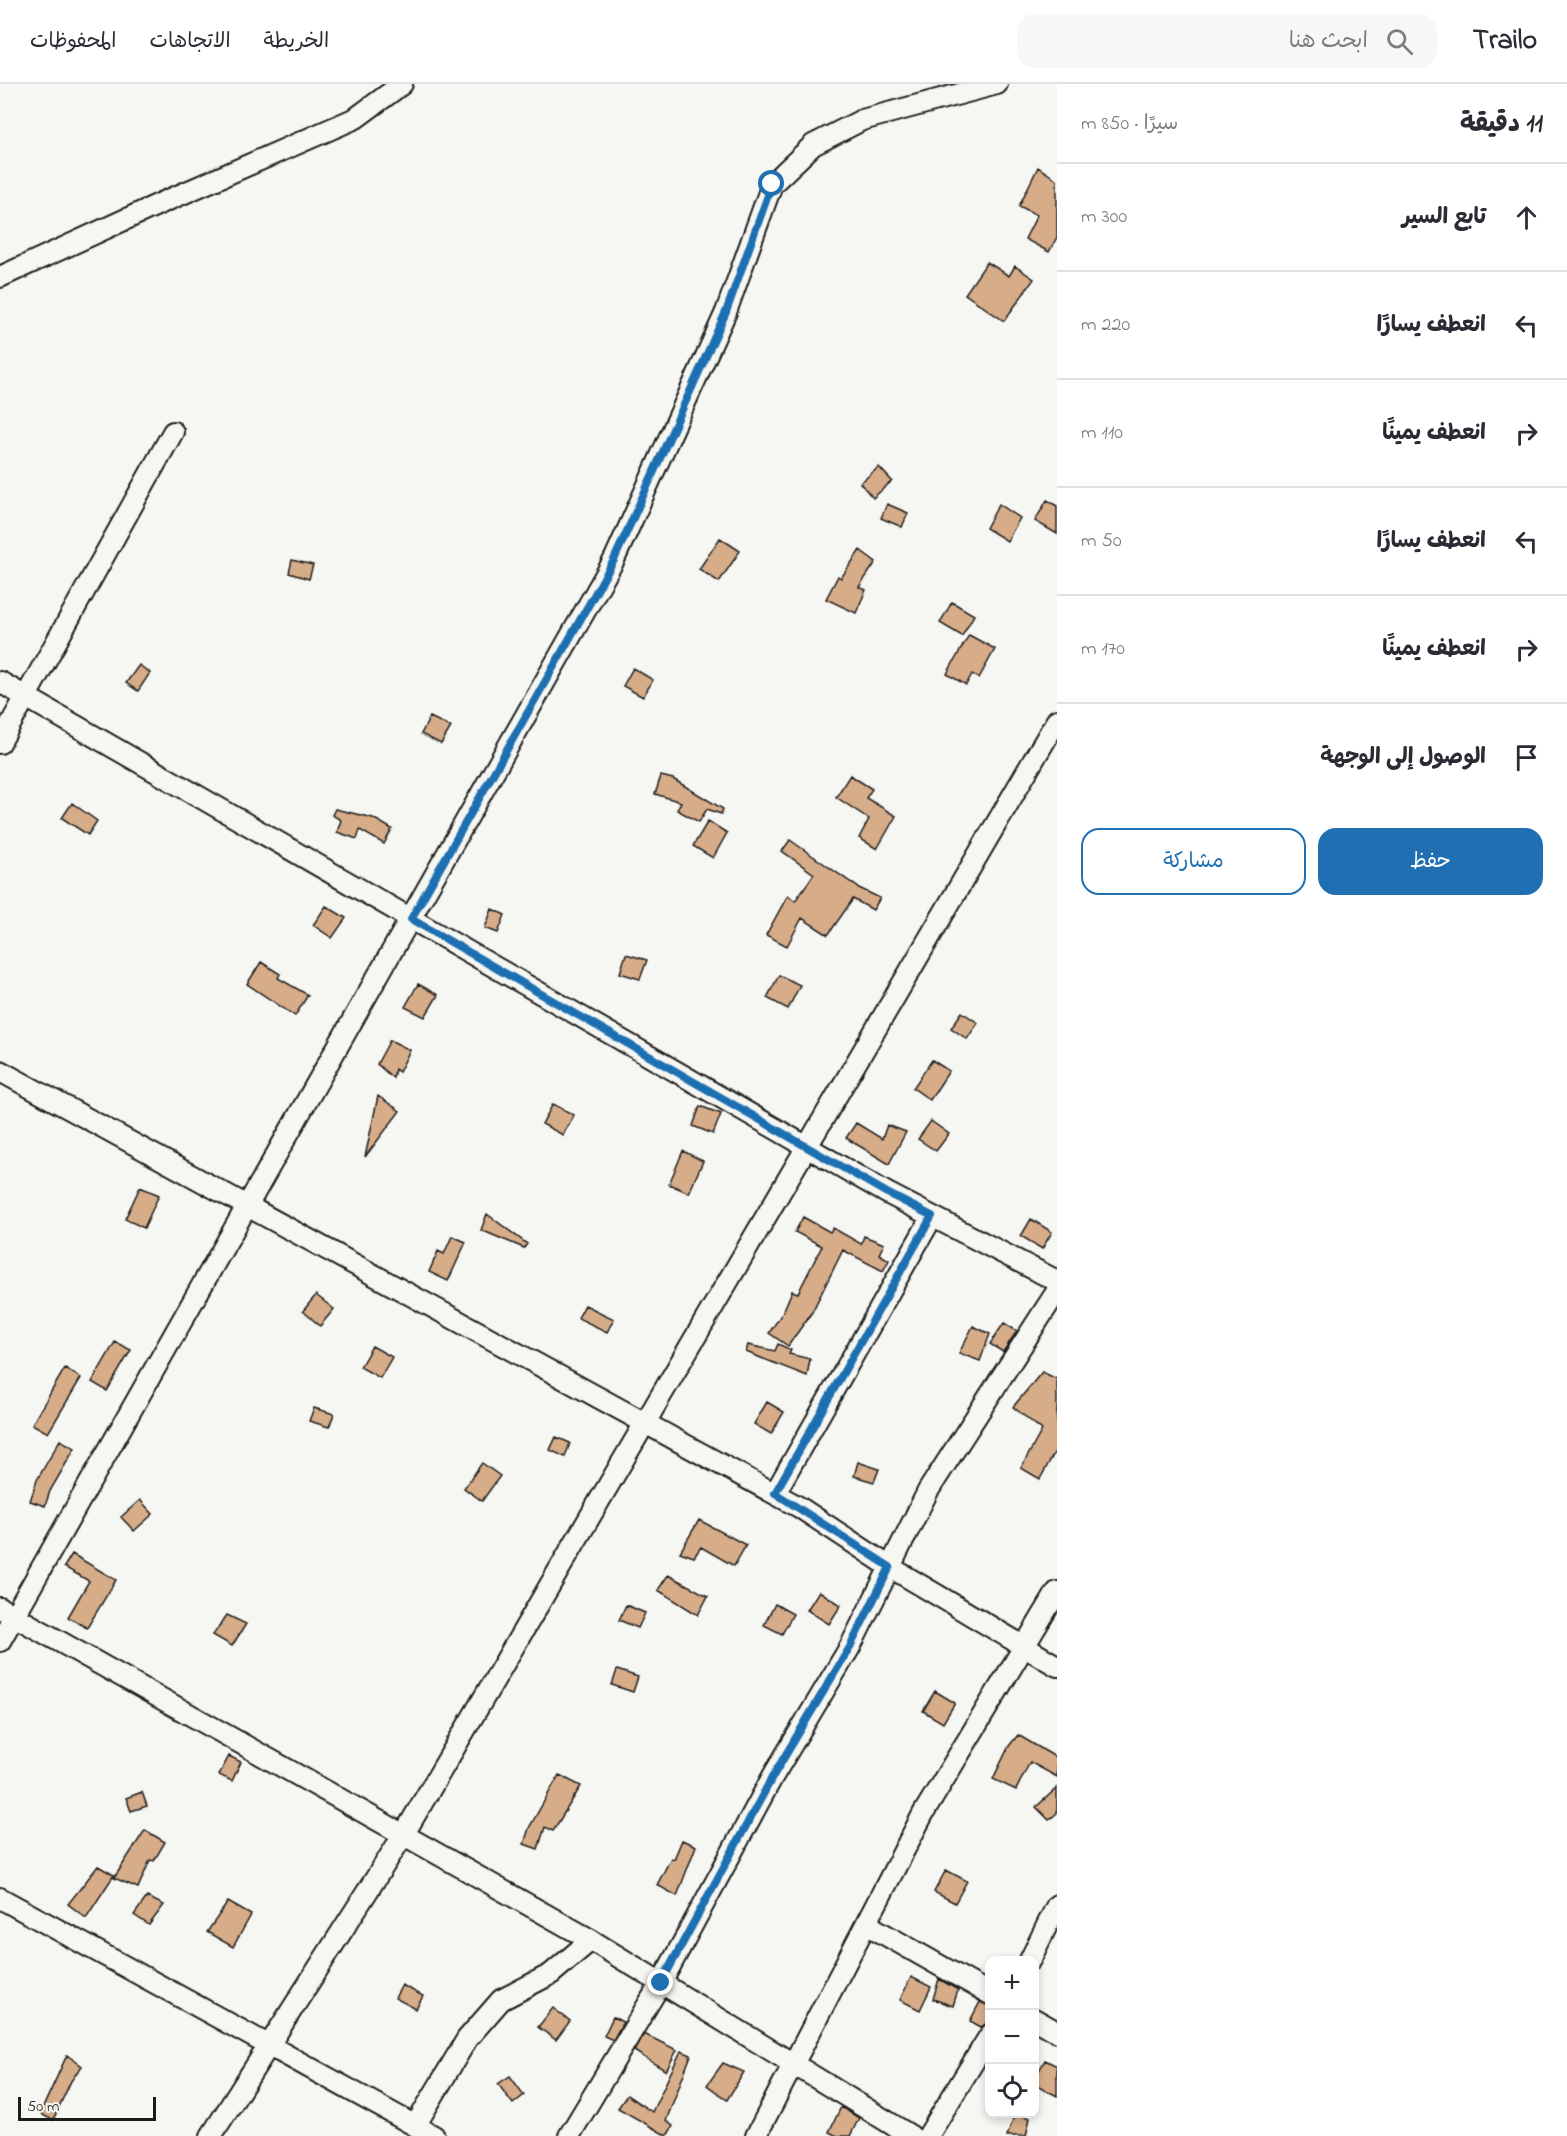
<!DOCTYPE html>
<html lang="ar">
<head>
<meta charset="utf-8">
<style>
	:root { --surface:#fff; --page:#f7f7f7; --text:#2b2b33; --muted:#7c7c81; --line:#e1e1e2; --accent:#1f6fb2 }
	body { margin:0; font-family:"Indie Flower","Playpen Sans Arabic",sans-serif; background:var(--page); color:var(--text); direction:rtl }
	.controls { position:absolute; right:18px; bottom:18px; display:grid; overflow:hidden; border-radius:12px; box-shadow:0 3px 9px #0003 }
	.controls button { width:54px; height:54px; display:grid; place-items:center; padding:0; border:0; border-bottom:2px solid var(--line); background:var(--surface); color:var(--text); font:30px sans-serif }
	.scale { position:absolute; left:18px; bottom:15px; width:138px; box-sizing:border-box; padding-left:6px; border:3px solid #1c1c1c; border-top:0; font-size:16px; line-height:21px; white-space:nowrap; color:#1c1c1c; -webkit-text-stroke:4px #f6f6f2; paint-order:stroke }
	.stop { position:absolute; width:18px; height:18px; margin:-14px; border:4px solid #1f6fb2; border-radius:50%; background:#fff }
	.stop.end { background:#1f6fb2; border-color:#fff; box-shadow:0 2px 6px #0008 }
	.list { margin:0; padding:0; list-style:none }
	h2 { display:flex; justify-content:space-between; align-items:center; height:78px; margin:0; padding:0 24px; font-size:26px }
	h2 small { font-size:20px; font-weight:400; color:var(--muted) }
	.list li { display:grid; grid-template-columns:39px 1fr auto; gap:18px; align-items:center; box-sizing:border-box; height:108px; padding:0 24px; border-top:2px solid var(--line) }
	.list b { display:block; font-size:22px; white-space:nowrap }
	.list em { font-size:20px; font-style:normal; color:var(--muted) }
	.actions { display:flex; gap:12px; padding:18px 24px }
	.actions a { flex:1; padding:14px 0; border:2px solid var(--accent); border-radius:18px; text-align:center; font-size:21px; color:var(--accent) }
	.actions .main { background:var(--accent); color:#fff }
	.icon { flex:none; width:33px; height:33px; fill:none; stroke:currentColor; stroke-width:2; stroke-linecap:round; stroke-linejoin:round }
	.map { position:relative; flex:none; width:1057px; height:2052px; overflow:hidden; direction:ltr }
	header { display:flex; align-items:center; gap:36px; box-sizing:border-box; height:84px; padding:0 30px; background:var(--surface); border-bottom:2px solid var(--line) }
	header strong { font-size:28px }
	nav { display:flex; gap:33px; margin-inline-start:auto; font-size:21px }
	.search { width:420px; height:54px; background:var(--page); display:flex; align-items:center; gap:15px; box-sizing:border-box; padding:0 21px; border-radius:18px; color:var(--muted); font-size:22px }
	main { display:flex }
	aside { flex:1; background:var(--surface) }
	.map>svg:first-child { display:block }
</style>
</head>
<body>
<header>
<strong>Trailo</strong>
<div class="search"><svg class="icon" aria-label="search" viewBox="0 0 24 24"><circle cx="10" cy="10" r="6"/><path d="M15 15l6 6"/></svg>ابحث هنا</div>
<nav><a>الخريطة</a><a>الاتجاهات</a><a>المحفوظات</a></nav>
</header>
<main>
<aside>
<h2>11 دقيقة<small>سيرًا · 850 m</small></h2>
<ul class="list">
<li><svg class="icon" aria-label="ahead" viewBox="0 0 24 24"><path d="M12 20V5M6 11l6-6 6 6"/></svg><div><b>تابع السير</b></div><em>300 m</em></li>
<li><svg class="icon" aria-label="left" viewBox="0 0 24 24"><path d="M17 20v-9H6M10 6l-5 5 5 5"/></svg><div><b>انعطف يسارًا</b></div><em>220 m</em></li>
<li><svg class="icon" aria-label="right" viewBox="0 0 24 24"><path d="M7 20v-9h11M14 6l5 5-5 5"/></svg><div><b>انعطف يمينًا</b></div><em>110 m</em></li>
<li><svg class="icon" aria-label="left" viewBox="0 0 24 24"><path d="M17 20v-9H6M10 6l-5 5 5 5"/></svg><div><b>انعطف يسارًا</b></div><em>50 m</em></li>
<li><svg class="icon" aria-label="right" viewBox="0 0 24 24"><path d="M7 20v-9h11M14 6l5 5-5 5"/></svg><div><b>انعطف يمينًا</b></div><em>170 m</em></li>
<li><svg class="icon" aria-label="arrive" viewBox="0 0 24 24"><path d="M6 21V4h12l-3 4 3 4H6"/></svg><div><b>الوصول إلى الوجهة</b></div></li>
</ul>
<div class="actions"><a class="main">حفظ</a><a>مشاركة</a></div>
</aside>
<div class="map">
<svg width="1057" height="2052" viewBox="0 0 1057 2052">
	<rect width="100%" height="100%" fill="#f6f6f2"/>
	<filter id="ink" filterUnits="userSpaceOnUse"><feTurbulence type="fractalNoise" baseFrequency=".0167" numOctaves="2"/><feDisplacementMap in="SourceGraphic" scale="12" xChannelSelector="R" yChannelSelector="G"/><feConvolveMatrix kernelMatrix="1 2 1 2 8 2 1 2 1" color-interpolation-filters="sRGB"/></filter>
	<g filter="url(#ink)">
		<path fill="#d7ac88" stroke="#1c1c1c" stroke-width="1.5" d="M1038,83L1057,96V153L1049,168L1025,155L1037,131L1019,122Z
			M987,178L1009,192L1015,182L1034,195L1004,237L965,210Z
			M879,383L892,397L873,414L860,399Z
			M1047,416L1057,422V450L1035,437Z
			M887,420L908,429L902,443L881,434Z
			M999,420L1020,434L1007,457L986,444Z
			M720,454L740,467L719,498L699,485Z
			M860,466L876,478L859,503L866,506L856,529L826,515L838,492L841,494Z
			M292,476L313,481L309,495L289,489Z
			M952,518L974,531L962,552L940,539Z
			M969,551L995,565L979,594L972,590L966,601L947,590Z
			M139,581L150,589L138,607L126,599Z
			M633,584L653,596L643,613L623,602Z
			M430,633L451,643L441,660L421,650Z
			M850,691L872,705L866,714L896,732L877,765L859,754L869,735L836,713Z
			M661,692L673,695L723,725L721,730L707,725L699,738L677,726L681,718L655,710Z
			M72,719L97,737L88,751L62,734Z
			M335,725L373,734L392,745L384,760L360,746L357,755L337,748L341,736L332,731Z
			M708,737L727,749L713,774L693,762Z
			M790,756L859,804L880,814L873,826L853,815L828,851L802,834L787,862L766,851L788,811L795,817L814,790L782,767Z
			M326,822L346,834L332,854L313,841Z
			M492,825L505,831L498,849L485,844Z
			M626,870L647,876L640,895L620,889Z
			M261,878L280,890L278,894L308,911L295,932L247,900Z
			M779,891L800,901L788,925L767,914Z
			M418,900L438,911L425,933L405,923Z
			M962,928L978,939L967,955L951,944Z
			M390,956L410,966L399,988L395,985L393,994L377,980Z
			M932,976L949,987L930,1016L913,1004Z
			M378,1012L400,1027L365,1073Z
			M553,1020L574,1031L563,1051L542,1040Z
			M700,1022L721,1030L713,1050L693,1042Z
			M931,1037L949,1050L936,1067L918,1055Z
			M856,1039L882,1055L887,1041L906,1048L889,1080L846,1054Z
			M683,1067L703,1077L689,1109L669,1100Z
			M140,1103L159,1111L144,1144L125,1135Z
			M487,1130L527,1160L524,1164L481,1146Z
			M803,1133L830,1148L833,1144L861,1160L864,1152L884,1160L879,1170L889,1176L883,1187L843,1166L812,1228L788,1262L769,1249L783,1228L792,1207L798,1209L822,1162L795,1148Z
			M1031,1135L1052,1148L1042,1165L1021,1152Z
			M452,1152L466,1158L448,1197L429,1188L438,1167L444,1170Z
			M316,1211L334,1225L320,1242L303,1227Z
			M585,1221L614,1235L607,1248L578,1234Z
			M1004,1239L1017,1247L1003,1268L990,1260Z
			M973,1242L990,1250L980,1277L959,1269Z
			M115,1258L131,1266L107,1307L92,1298Z
			M778,1260L791,1266L789,1270L810,1275L807,1292L746,1268L748,1261L775,1267Z
			M372,1262L392,1273L380,1294L360,1283Z
			M65,1284L81,1294L48,1349L32,1340Z
			M1042,1288L1057,1295V1364L1040,1395L1021,1384L1042,1346L1013,1323Z
			M767,1318L784,1328L771,1350L754,1340Z
			M314,1324L334,1330L329,1343L309,1337Z
			M556,1353L570,1359L565,1373L550,1366Z
			M60,1356L75,1364L50,1407L45,1422L30,1417L37,1396Z
			M858,1378L879,1385L874,1398L854,1392Z
			M482,1379L500,1392L482,1417L464,1404Z
			M140,1416L153,1430L134,1447L121,1433Z
			M699,1436L746,1461L734,1482L701,1463L694,1473L680,1468Z
			M72,1470L116,1496L87,1544L68,1533L89,1497L64,1483Z
			M668,1491L708,1512L698,1531L658,1506Z
			M819,1507L841,1521L829,1540L807,1526Z
			M775,1520L793,1530L782,1550L764,1541Z
			M626,1521L645,1529L638,1544L619,1536Z
			M227,1531L246,1540L232,1562L213,1551Z
			M617,1586L638,1593L633,1608L612,1601Z
			M935,1607L955,1619L943,1639L923,1627Z
			M1018,1651L1057,1674V1693L1030,1678L1016,1706L993,1695L1009,1662Z
			M229,1672L241,1678L232,1697L219,1691Z
			M559,1691L581,1702L553,1747L545,1743L538,1765L524,1760L529,1744Z
			M1057,1704V1729L1049,1736L1036,1723Z
			M142,1708L147,1722L131,1727L126,1714Z
			M145,1746L165,1758L154,1777L150,1776L138,1804L114,1794Z
			M682,1756L696,1762L677,1812L657,1801L671,1774L674,1775Z
			M98,1782L114,1791L86,1834L68,1820Z
			M946,1786L967,1797L955,1819L934,1808Z
			M147,1813L164,1821L149,1841L134,1831Z
			M228,1818L251,1831L233,1863L207,1848Z
			M911,1893L931,1903L920,1926L900,1916Z
			M939,1895L958,1906L953,1922L933,1915Z
			M402,1901L423,1912L416,1925L395,1914Z
			M980,1918L990,1922V1937L981,1943L970,1937Z
			M553,1924L570,1937L556,1956L538,1943Z
			M613,1933L623,1938L613,1956L604,1952Z
			M644,1950L677,1966L666,1987L634,1967Z
			M681,1967L691,1971L666,2037L673,2042L667,2052L618,2024L627,2011L652,2028Z
			M67,1971L82,1982L71,1997L53,2036L40,2030Z
			M1045,1976L1057,1982V2012L1035,2000V1994Z
			M723,1979L744,1988L727,2016L707,2001Z
			M510,1992L524,2011L513,2020L498,2000Z
			M841,2023L859,2034L850,2052H837L829,2048Z
			M1015,2030L1030,2034L1026,2052H1007Z"/>
		<g fill="none" stroke-linecap="round" stroke-linejoin="round">
			<defs>
				<path id="street" d="M0,193L159,120L356,34L402,0
					M0,598L887,1109L1057,1197
					M0,659L173,348
					M0,987L799,1423L890,1483L1057,1582
					M775,1409L932,1133
					M0,1524L591,1856L911,2052
					M0,1557L614,476L726,228L772,100L813,61L862,36L997,0
					M0,1814L434,2052
					M868,1841L990,1910
					M1030,1876L1057,1821
					M1034,1935L1057,1948
					M415,2042L467,1955L501,1916L551,1890L591,1856
					M211,2052L404,1750L1057,636
					M569,2052L661,1899L773,1692L850,1563L928,1407L1057,1207
					M756,2052L923,1730L1057,1508
					M928,2052L990,1951"/>
			</defs>
			<use href="#street" stroke="#1c1c1c" stroke-width="24"/>
			<use href="#street" stroke="#f6f6f2" stroke-width="20"/>
		</g>
	</g>
	<g fill="none" stroke-linecap="round" stroke-linejoin="round" filter="url(#ink)">
		<path stroke="#1f6fb2" stroke-width="8" d="M661,1899L773,1692L850,1563L890,1483L775,1409L932,1132L887,1109L411,835L614,476L726,228L772,100"/>
	</g>
</svg>
<div class="controls">
<button>+</button>
<button>−</button>
<button><svg class="icon" aria-label="locate" viewBox="0 0 24 24"><circle cx="12" cy="12" r="6"/><path d="M12 2v4M12 18v4M2 12h4M18 12h4"/></svg></button>
</div>
<div class="scale">50 m</div>
<div class="stop" style="left:772px;top:100px"></div>
<div class="stop end" style="left:661px;top:1899px"></div>
</div>
</main>
</body>
</html>
